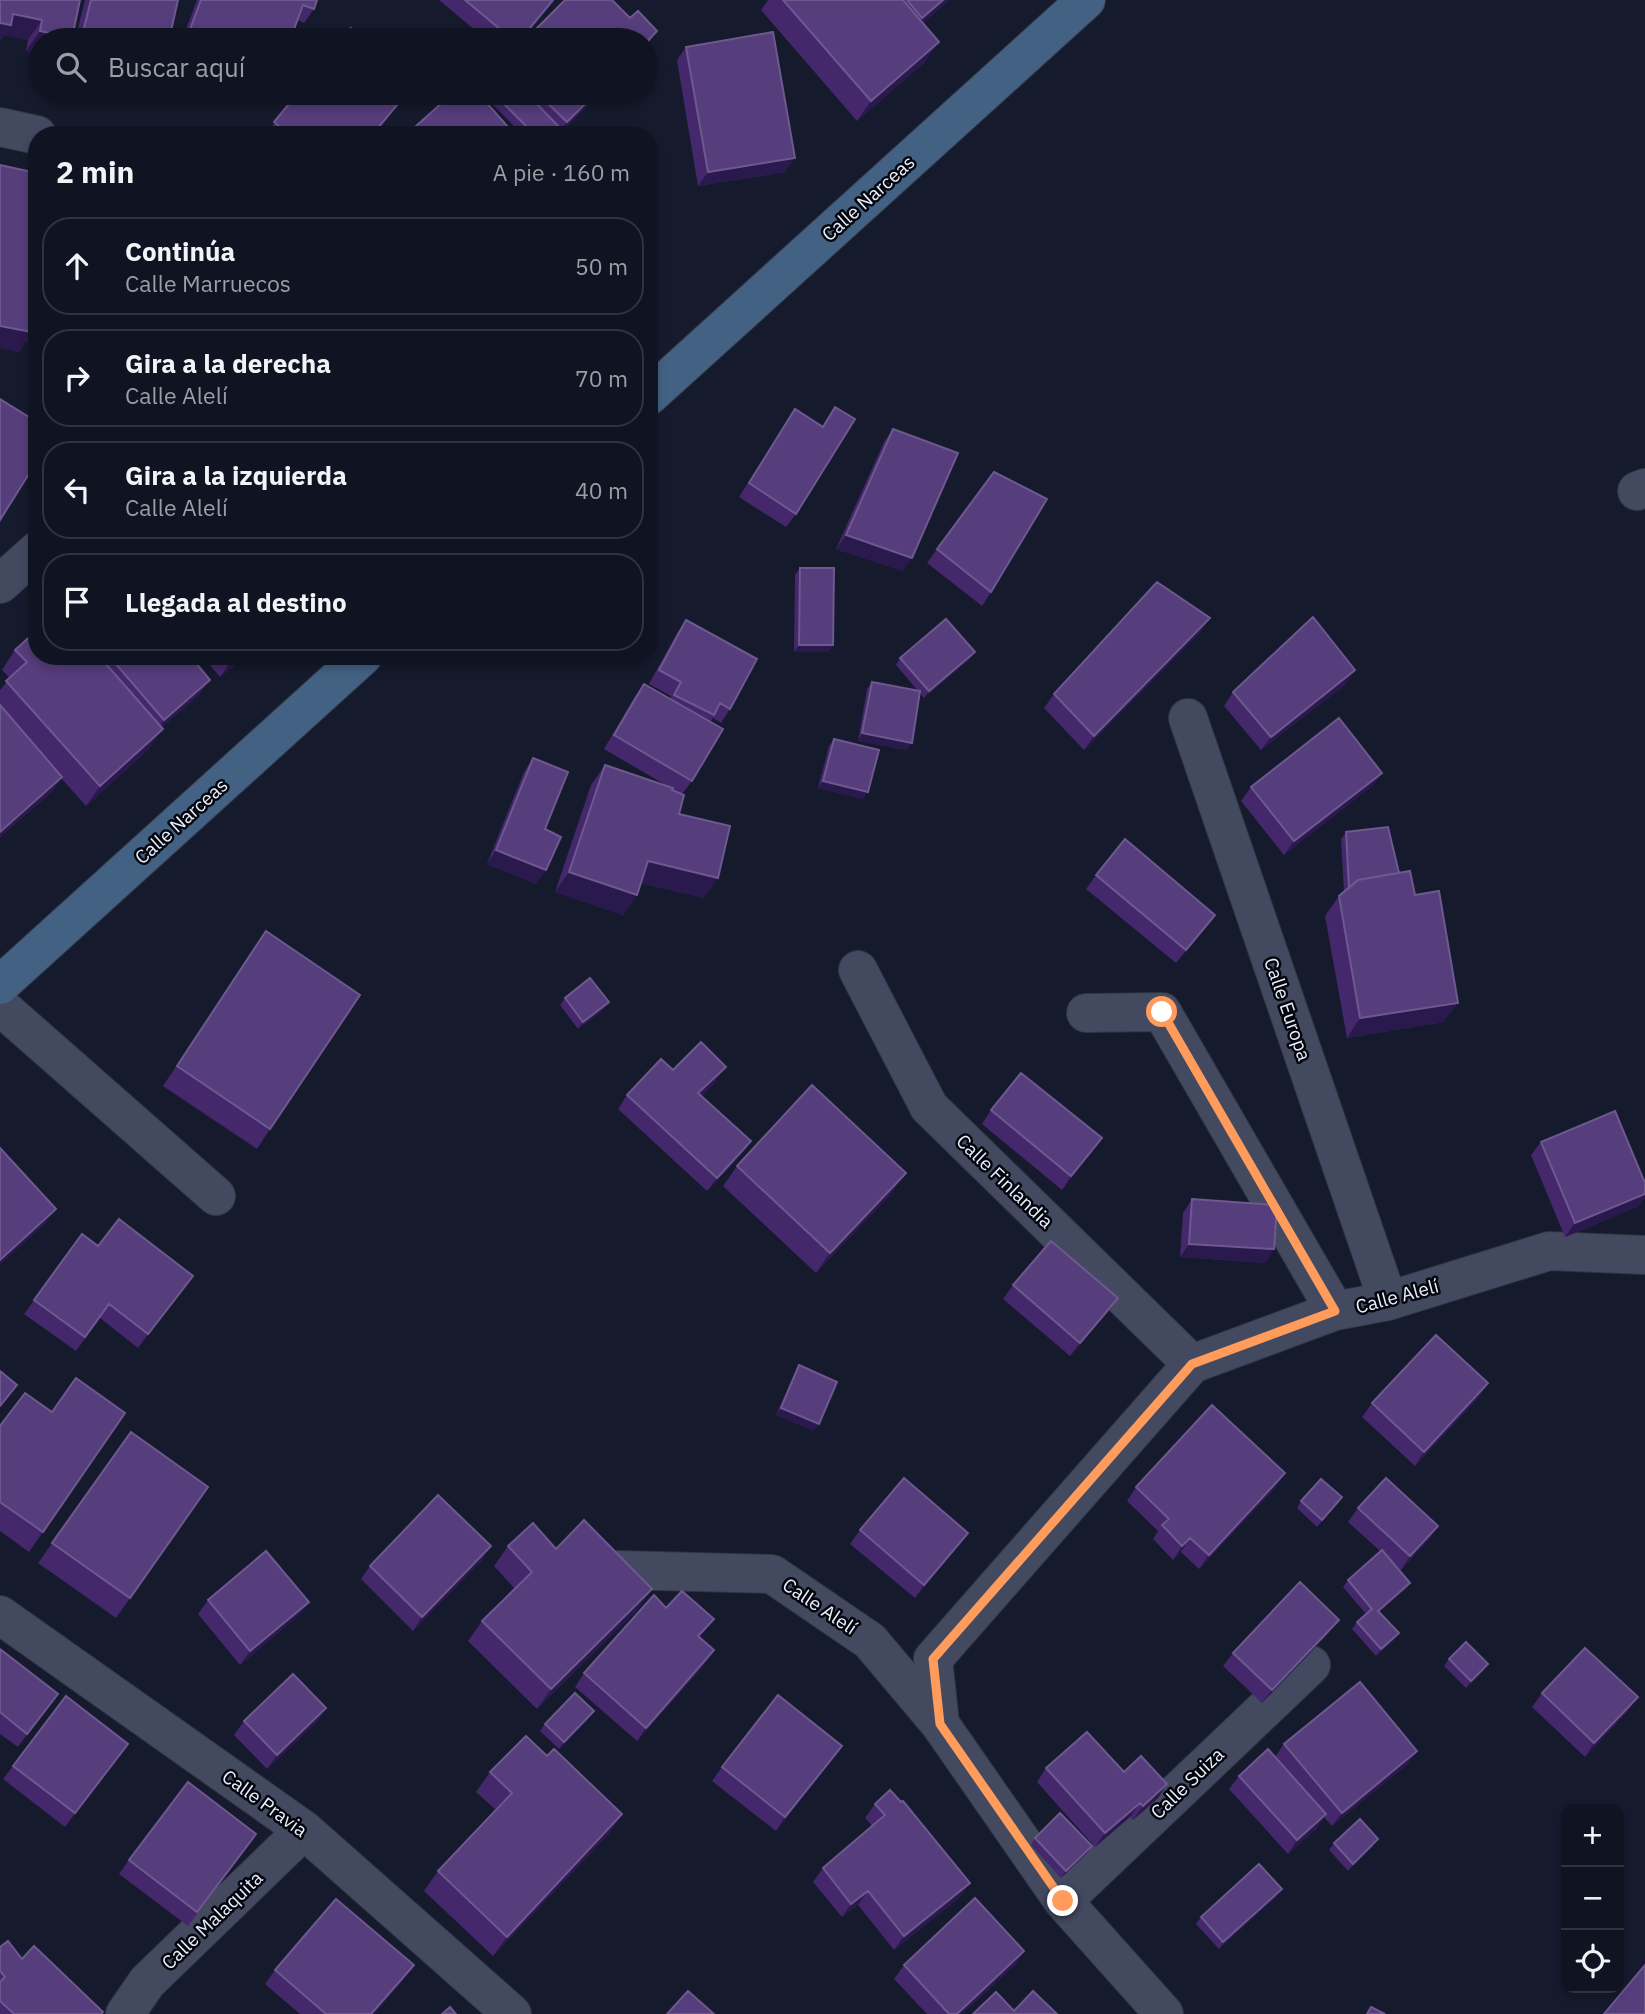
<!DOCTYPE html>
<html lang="es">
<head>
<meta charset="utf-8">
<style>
	:root { --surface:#101422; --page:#1e212f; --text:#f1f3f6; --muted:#9c9ea5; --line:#303340 }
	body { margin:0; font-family:"IBM Plex Sans",sans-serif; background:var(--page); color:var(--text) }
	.controls { position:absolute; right:21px; bottom:21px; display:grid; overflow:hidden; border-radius:14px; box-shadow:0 4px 10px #0003 }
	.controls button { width:63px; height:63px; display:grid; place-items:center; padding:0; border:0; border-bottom:2px solid var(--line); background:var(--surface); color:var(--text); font:35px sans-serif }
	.stop { position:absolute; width:21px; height:21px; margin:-16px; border:5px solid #ff9b5b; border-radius:50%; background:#fff }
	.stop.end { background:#ff9b5b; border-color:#fff; box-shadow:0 2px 7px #0008 }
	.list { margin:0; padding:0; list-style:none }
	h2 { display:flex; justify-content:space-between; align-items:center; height:91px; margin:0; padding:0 28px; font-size:30px }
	h2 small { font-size:23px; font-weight:400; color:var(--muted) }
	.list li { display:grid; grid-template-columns:46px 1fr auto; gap:21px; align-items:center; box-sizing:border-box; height:98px; margin:0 14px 14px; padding:0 14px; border:2px solid var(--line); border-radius:28px }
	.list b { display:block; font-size:26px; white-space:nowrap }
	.list p { margin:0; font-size:23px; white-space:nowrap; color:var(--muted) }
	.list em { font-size:23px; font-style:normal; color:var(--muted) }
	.icon { flex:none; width:38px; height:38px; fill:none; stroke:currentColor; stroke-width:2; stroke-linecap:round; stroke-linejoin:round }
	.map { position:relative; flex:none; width:1645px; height:2014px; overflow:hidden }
	.search { position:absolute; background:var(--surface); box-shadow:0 4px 10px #0003; left:28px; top:28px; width:630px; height:77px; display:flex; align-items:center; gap:18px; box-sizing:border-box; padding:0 24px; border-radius:38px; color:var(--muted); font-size:26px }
	.panel { position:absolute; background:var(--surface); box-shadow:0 4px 10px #0003; left:28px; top:126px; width:630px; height:539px; border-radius:28px }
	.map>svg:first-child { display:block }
</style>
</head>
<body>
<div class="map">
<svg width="1645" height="2014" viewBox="0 0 1645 2014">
	<rect width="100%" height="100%" fill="#151a2d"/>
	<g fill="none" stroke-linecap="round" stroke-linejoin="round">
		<defs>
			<path id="street" d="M0,127L37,135
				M1637,491L1645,488
				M0,584L37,551
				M1188,718L1388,1301
				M858,970L929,1107L1192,1364
				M0,1006L216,1196
				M1086,1013L1162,1012L1335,1311
				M618,1570L772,1574L870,1641L940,1724L1063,1901L1164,2014
				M0,1615L304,1830L512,2014
				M940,1724L933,1659L1192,1364L1335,1311L1388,1301L1549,1251L1645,1255
				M1063,1901L1311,1665
				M125,2014L147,1982L304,1830"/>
			<path id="secondary" d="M649,396L1086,0
				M0,985L363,656"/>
		</defs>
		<use href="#street" stroke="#313443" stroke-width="40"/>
		<use href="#secondary" stroke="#313443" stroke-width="40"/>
		<use href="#street" stroke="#434a60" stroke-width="38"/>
		<use href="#secondary" stroke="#436283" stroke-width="38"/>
	</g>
	<path fill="#45276c" d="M0,0H80L72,38L71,40H40V54L26,51L28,40L4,35L0,41Z
		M85,0H178L169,40H75Z
		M197,0H317L314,9L304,23L298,20L290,40H182Z
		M439,0H555L522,40H487Z
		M768,0H949L923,23L925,62L857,121L761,10Z
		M686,47L785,172L698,186L677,60Z
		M298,93H408L374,135H265Z
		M481,93H600L563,130L567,135H523Z
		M0,165L37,173V345L25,342L19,352L0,348Z
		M835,407L796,514L786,527L739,497L795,409L823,426Z
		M893,429L903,571L836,549L884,442Z
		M937,549L991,592L982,606L927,563Z
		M800,568L833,645L828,652H794L795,575Z
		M1210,618L1200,632L1084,750L1044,708L1054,694Z
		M686,620L730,709L721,723L713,718L710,722L692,781L682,794L679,814L704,898L641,883L623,915L555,892L591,785L605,765L669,787L604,749L634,698L644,684L670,699L671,696L649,684L677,633Z
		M15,650L37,656H190L200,694L162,727L149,749L86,806L61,778L53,791L0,837V690L10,678L2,670Z
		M202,656H245L220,677Z
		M900,658L970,659L924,698L920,693L907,750L858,741L867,689L872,682L918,691L896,665Z
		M1346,684L1261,750L1224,706L1233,692Z
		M834,739L863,799L818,788L829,746Z
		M533,758L545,829L536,884L487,864L524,772Z
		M1382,773L1372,786L1284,855L1241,801L1251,787Z
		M1346,832L1399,873L1415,895L1444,1022L1347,1038L1325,916L1339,896L1344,892L1341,839Z
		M1096,875L1215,915L1205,928L1176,963L1086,889Z
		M266,931L270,1129L257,1149L163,1086Z
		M565,998L609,1002L604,1009L578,1029L560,1005Z
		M673,1070L716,1081L701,1096L751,1141L741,1155L707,1191L618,1109L627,1095Z
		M991,1110L1092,1152L1062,1190L982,1124Z
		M1541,1142L1639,1206L1565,1237L1531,1155Z
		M737,1166L892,1193L816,1273L723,1186Z
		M1192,1199L1274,1249L1265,1263L1180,1257L1183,1213Z
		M82,1234L98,1246L183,1290L138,1348L100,1318L76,1351L24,1314Z
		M1013,1285L1118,1298L1108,1312L1070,1356L1003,1299Z
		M799,1365L814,1431L776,1415L795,1372Z
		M1488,1383L1479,1397L1415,1466L1362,1417L1372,1403Z
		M52,1412L125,1413L29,1552L0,1531V1426Z
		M131,1432L208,1487L116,1618L38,1563Z
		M1136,1487H1276L1199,1569L1181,1552L1173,1560L1153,1539L1158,1531L1127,1501Z
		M1342,1497L1317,1527L1297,1508L1301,1501Z
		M1358,1508L1438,1526L1429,1539L1401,1570L1390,1561L1410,1583L1405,1590L1379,1612L1399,1633L1394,1640L1376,1656L1352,1629L1357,1622L1366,1614L1343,1587L1348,1580L1380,1551L1348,1522Z
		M860,1530L968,1533L958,1546L915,1598L850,1544Z
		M491,1546L482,1560L413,1631L361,1579L370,1566Z
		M508,1546L556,1549L638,1609L537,1709L468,1641L482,1621L515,1589L494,1566Z
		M208,1600L309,1602L299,1615L240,1665L198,1614Z
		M666,1608L714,1619L700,1637L705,1664L637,1741L575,1687L584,1673Z
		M1329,1633L1262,1703L1223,1666L1233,1653Z
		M0,1649L58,1694L18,1747L0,1734Z
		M1449,1659L1488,1664L1483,1671L1466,1688L1444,1666Z
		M1542,1693L1628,1711L1585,1757L1532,1707Z
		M326,1708L317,1722L267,1769L234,1735L244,1721Z
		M589,1718L559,1749L540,1731L545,1724Z
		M1284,1744L1408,1764L1332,1826L1324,1817L1317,1828L1288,1854L1229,1789L1239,1776L1275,1757Z
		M118,1758L65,1827L3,1779L13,1766Z
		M832,1760L776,1831L712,1781L722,1767Z
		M1046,1768L1158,1798L1133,1820L1130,1817L1095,1847L1037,1782Z
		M490,1772L622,1814L609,1834L493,1956L424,1891L438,1871L496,1810L476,1792Z
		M875,1804L960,1897L894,1950L858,1905L842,1917L813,1882L823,1868L872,1826L865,1818Z
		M1035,1838L1092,1846L1087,1853L1061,1878L1031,1845Z
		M1334,1843L1373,1846L1348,1871L1329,1850Z
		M247,1847L188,1926L119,1874L129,1860Z
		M1277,1896L1219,1949L1196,1924L1201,1917Z
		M0,1947L22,1959L101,2014H0Z
		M1024,1951L1015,1965L962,2014H927L894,1979L904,1965Z
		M275,1970L404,1979L374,2014H300L265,1984Z"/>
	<path fill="#2a194c" d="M553,0H555L522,40H520Z
		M943,0H949L913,32L922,18Z
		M13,14L42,20L28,40L4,35L0,41V23Z
		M40,31L72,38L71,40H40V54L26,51Z
		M657,31L648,45L646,47V43Z
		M939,42L925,62L857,121L871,101Z
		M211,93H254L245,106Z
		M407,93H408L374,135H372Z
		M596,93H600L558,135L567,122Z
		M795,158L785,172L698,186L708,172Z
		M0,326L32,332L37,326V345L25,342L19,352L0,348Z
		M846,535L912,558L903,571L836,549Z
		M1210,618L1200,632L1084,750L1094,736Z
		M799,645H833L828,652H794Z
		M975,652L970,659L924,698L929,691Z
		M235,656H245L220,677L234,657Z
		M1355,670L1346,684L1261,750L1271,737Z
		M210,680L200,694L154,734L164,720Z
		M163,729L149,749L86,806L100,786Z
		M862,733L912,743L907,750L858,741Z
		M1382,773L1372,786L1284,855L1294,841Z
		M62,777L53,791L0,837V832Z
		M823,781L868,792L863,799L818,788Z
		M496,850L546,870L536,884L487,864Z
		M648,861L718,878L704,898L634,881Z
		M569,872L637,895L623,915L555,892Z
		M609,1002L604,1009L578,1029L583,1022Z
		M1458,1003L1444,1022L1347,1038L1360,1018Z
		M726,1067L716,1081L689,1107L698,1093Z
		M1102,1138L1092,1152L1062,1190L1071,1176Z
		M751,1141L741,1155L707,1191L717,1178Z
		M906,1173L892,1193L816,1273L830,1253Z
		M1645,1194V1198L1639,1206L1565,1237L1575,1223Z
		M56,1209L46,1223L0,1265V1260Z
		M1189,1244L1274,1249L1265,1263L1180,1257Z
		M193,1276L183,1290L138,1348L148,1334Z
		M1118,1298L1108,1312L1070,1356L1080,1343Z
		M1488,1383L1479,1397L1415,1466L1424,1452Z
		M17,1385L7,1399L0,1408V1406Z
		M781,1408L819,1424L814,1431L776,1415Z
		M1285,1473L1276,1487L1199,1569L1209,1555Z
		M1438,1526L1429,1539L1401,1570L1410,1556Z
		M968,1533L958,1546L915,1598L924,1585Z
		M1190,1538L1181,1552L1173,1560L1182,1546Z
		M491,1546L482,1560L413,1631L422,1617Z
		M1410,1583L1405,1590L1373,1618L1378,1611Z
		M652,1589L638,1609L537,1709L551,1689Z
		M309,1602L299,1615L240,1665L250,1651Z
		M714,1619L704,1633L689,1650L698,1636Z
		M1339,1620L1329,1633L1262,1703L1272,1690Z
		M1399,1633L1394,1640L1376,1656L1381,1649Z
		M714,1650L705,1664L637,1741L646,1728Z
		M1488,1664L1483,1671L1466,1688L1471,1681Z
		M58,1694L48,1708L18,1747L27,1734Z
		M1638,1697L1628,1711L1585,1757L1594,1743Z
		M326,1708L317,1722L267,1769L277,1755Z
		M594,1711L589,1718L559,1749L564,1742Z
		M128,1744L118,1758L65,1827L75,1813Z
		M842,1746L832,1760L776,1831L785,1817Z
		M1417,1751L1408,1764L1332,1826L1342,1813Z
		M1167,1784L1158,1798L1133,1820L1143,1806Z
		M1140,1803L1130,1817L1095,1847L1105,1833Z
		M622,1814L609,1834L493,1956L507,1937Z
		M1326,1814L1317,1828L1288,1854L1297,1840Z
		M1378,1839L1373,1846L1348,1871L1353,1864Z
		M1092,1846L1087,1853L1061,1878L1066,1871Z
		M970,1883L960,1897L894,1950L904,1936Z
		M1282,1889L1277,1896L1219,1949L1223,1942Z
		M868,1891L858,1905L842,1917L851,1904Z
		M1024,1951L1015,1965L962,2014H957Z
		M414,1965L404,1979L374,2014H371Z"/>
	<path fill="#563d7c" stroke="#6e5890" stroke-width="2" d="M0,0H80L72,38L40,31L42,20L13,14L11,25L0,23Z
		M91,0H178L169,40H81Z
		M201,0H317L314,9L303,5L290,40H186Z
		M465,0H553L520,40H513Z
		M565,0H612L630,18L638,11L657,31L646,43V40H525Z
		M783,0H903L939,42L871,101Z
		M907,0H943L922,18Z
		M351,28L366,40H341Z
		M773,32L795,158L708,172L686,47Z
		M298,93H407L372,135H289L274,122Z
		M453,93H478L515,135H406Z
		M493,93H526L567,135H535Z
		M537,93H596L567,122Z
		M0,165L37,173V310L32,332L0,326Z
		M0,399L37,422V461L0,520Z
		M835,407L855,419L796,514L749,483L795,409L823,427Z
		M893,429L958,453L912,558L846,535Z
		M994,472L1047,499L991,592L937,549Z
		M800,568H834L833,645H799Z
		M1157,582L1210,618L1094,736L1054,694Z
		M1313,617L1355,670L1271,737L1233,692Z
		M946,619L975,652L929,691L900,658Z
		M686,620L757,659L730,709L720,703L714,715L674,695L681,682L659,670Z
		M35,632L37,633V656H99L163,729L100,786L6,681L27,662L15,650Z
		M109,656H190L210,680L164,720Z
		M872,682L920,691L912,743L862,733Z
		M644,684L723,729L692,781L614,735Z
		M0,705L62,777L0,832Z
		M1339,718L1382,773L1294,841L1251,787Z
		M834,739L879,750L868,792L823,781Z
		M533,758L568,772L545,829L561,837L546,870L496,850Z
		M605,765L673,788L672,790L684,795L679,814L730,826L718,878L648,861L637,895L569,872Z
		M1388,827L1399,873L1358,880L1349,888L1346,832Z
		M1125,839L1215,915L1186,950L1096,875Z
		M1410,871L1415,895L1439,891L1458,1003L1360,1018L1339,896L1358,880Z
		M266,931L360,995L270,1129L177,1066Z
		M590,978L609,1002L583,1022L565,998Z
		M701,1042L726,1067L698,1093L751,1141L717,1178L627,1095L661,1059L673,1070Z
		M1021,1073L1102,1138L1071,1176L991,1110Z
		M812,1085L906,1173L830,1253L737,1166Z
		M1615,1111L1645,1183V1194L1575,1223L1541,1142Z
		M0,1148L56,1209L0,1260Z
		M1192,1199L1277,1205L1274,1249L1189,1244Z
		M119,1219L193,1276L148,1334L109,1304L85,1337L34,1300L82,1234L98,1246Z
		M1051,1241L1118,1298L1080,1343L1013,1285Z
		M1436,1335L1488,1383L1424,1452L1372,1403Z
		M799,1365L837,1382L819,1424L781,1408Z
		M0,1371L17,1385L0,1406Z
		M76,1378L125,1413L43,1532L0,1502V1426L25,1393L52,1412Z
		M1212,1405L1285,1473L1209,1555L1190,1538L1182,1546L1162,1525L1169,1519L1136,1487Z
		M131,1432L208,1487L130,1598L52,1543Z
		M904,1478L968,1533L924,1585L860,1530Z
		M1386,1478L1438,1526L1410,1556L1358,1508Z
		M1321,1479L1342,1497L1322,1520L1301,1501Z
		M438,1495L491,1546L422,1617L370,1566Z
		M584,1520L652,1589L551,1689L482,1621L532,1572L508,1546L533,1523L556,1549Z
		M1382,1550L1410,1583L1378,1611L1399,1633L1381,1649L1357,1622L1372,1609L1348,1580Z
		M266,1551L309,1602L250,1651L208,1600Z
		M1300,1582L1339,1620L1272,1690L1233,1653Z
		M682,1591L714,1619L698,1636L714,1650L646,1728L584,1673L654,1595L666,1608Z
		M1466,1642L1488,1664L1471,1681L1449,1659Z
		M1585,1648L1638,1697L1594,1743L1542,1693Z
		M0,1649L58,1694L27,1734L0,1712Z
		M293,1674L326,1708L277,1755L244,1721Z
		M1360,1682L1417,1751L1342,1813L1284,1744Z
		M575,1693L594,1711L564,1742L545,1724Z
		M778,1695L842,1746L785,1817L722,1767Z
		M66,1696L128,1744L75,1813L13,1766Z
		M1087,1732L1124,1772L1141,1756L1167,1784L1143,1806L1140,1803L1105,1833L1046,1768Z
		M526,1736L547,1756L554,1749L622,1814L507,1937L438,1871L512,1793L490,1772Z
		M1268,1749L1326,1814L1297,1840L1239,1776Z
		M188,1782L256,1834L197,1912L129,1860Z
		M890,1790L901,1802L903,1801L970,1883L904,1936L868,1891L851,1904L823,1868L885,1815L875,1804Z
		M1060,1813L1092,1846L1066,1871L1035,1838Z
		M1360,1819L1378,1839L1353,1864L1334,1843Z
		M1259,1864L1282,1889L1223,1942L1201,1917Z
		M975,1898L1024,1951L957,2014H949L904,1965Z
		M336,1899L414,1965L371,2014H326L275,1970Z
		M8,1941L22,1959L34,1946L103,2012L101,2014H14L0,2001V1982L5,1977L0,1971V1947Z
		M1645,1965V2014H1604Z
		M688,1991L714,2014H667Z
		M1033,1991L1057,2014H973L996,1992L1014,2011Z
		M450,2007L456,2014H442Z
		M1371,2007L1385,2014H1367Z"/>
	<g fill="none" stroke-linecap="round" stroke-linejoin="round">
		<path stroke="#ff9b5b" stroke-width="9" d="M1063,1901L940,1724L933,1659L1192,1364L1335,1311L1162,1012"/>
	</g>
	<g text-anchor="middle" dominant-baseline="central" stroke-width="5" stroke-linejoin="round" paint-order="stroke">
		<g font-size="19" fill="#ebeffd" stroke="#04060d">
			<text transform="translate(868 198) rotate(-42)">Calle Narceas</text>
			<text transform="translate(181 821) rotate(-42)">Calle Narceas</text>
			<text transform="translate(1288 1009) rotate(71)">Calle Europa</text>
			<text transform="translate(1005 1181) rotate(44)">Calle Finlandia</text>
			<text transform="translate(1397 1296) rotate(-15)">Calle Alelí</text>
			<text transform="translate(820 1606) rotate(34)">Calle Alelí</text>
			<text transform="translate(1187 1783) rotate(-44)">Calle Suiza</text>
			<text transform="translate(265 1803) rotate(36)">Calle Pravia</text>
			<text transform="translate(212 1920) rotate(-44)">Calle Malaquita</text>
		</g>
	</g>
</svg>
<div class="controls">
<button>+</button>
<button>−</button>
<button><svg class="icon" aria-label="locate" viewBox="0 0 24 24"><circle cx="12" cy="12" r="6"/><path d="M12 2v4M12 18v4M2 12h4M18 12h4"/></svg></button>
</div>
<div class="stop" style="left:1162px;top:1012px"></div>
<div class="stop end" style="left:1063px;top:1901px"></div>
<div class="search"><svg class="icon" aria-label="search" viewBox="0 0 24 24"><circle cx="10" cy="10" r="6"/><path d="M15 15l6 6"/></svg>Buscar aquí</div>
<section class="panel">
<h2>2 min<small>A pie · 160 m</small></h2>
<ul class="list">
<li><svg class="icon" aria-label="ahead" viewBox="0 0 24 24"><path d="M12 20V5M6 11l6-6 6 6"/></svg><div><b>Continúa</b><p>Calle Marruecos</p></div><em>50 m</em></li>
<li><svg class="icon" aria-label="right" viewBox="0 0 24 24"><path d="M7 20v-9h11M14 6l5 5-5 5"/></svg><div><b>Gira a la derecha</b><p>Calle Alelí</p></div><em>70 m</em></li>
<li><svg class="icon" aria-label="left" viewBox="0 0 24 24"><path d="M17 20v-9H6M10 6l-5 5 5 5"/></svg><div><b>Gira a la izquierda</b><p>Calle Alelí</p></div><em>40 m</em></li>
<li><svg class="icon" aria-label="arrive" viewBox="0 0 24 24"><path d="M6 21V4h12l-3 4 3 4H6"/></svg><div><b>Llegada al destino</b></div></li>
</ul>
</section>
</div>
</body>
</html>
